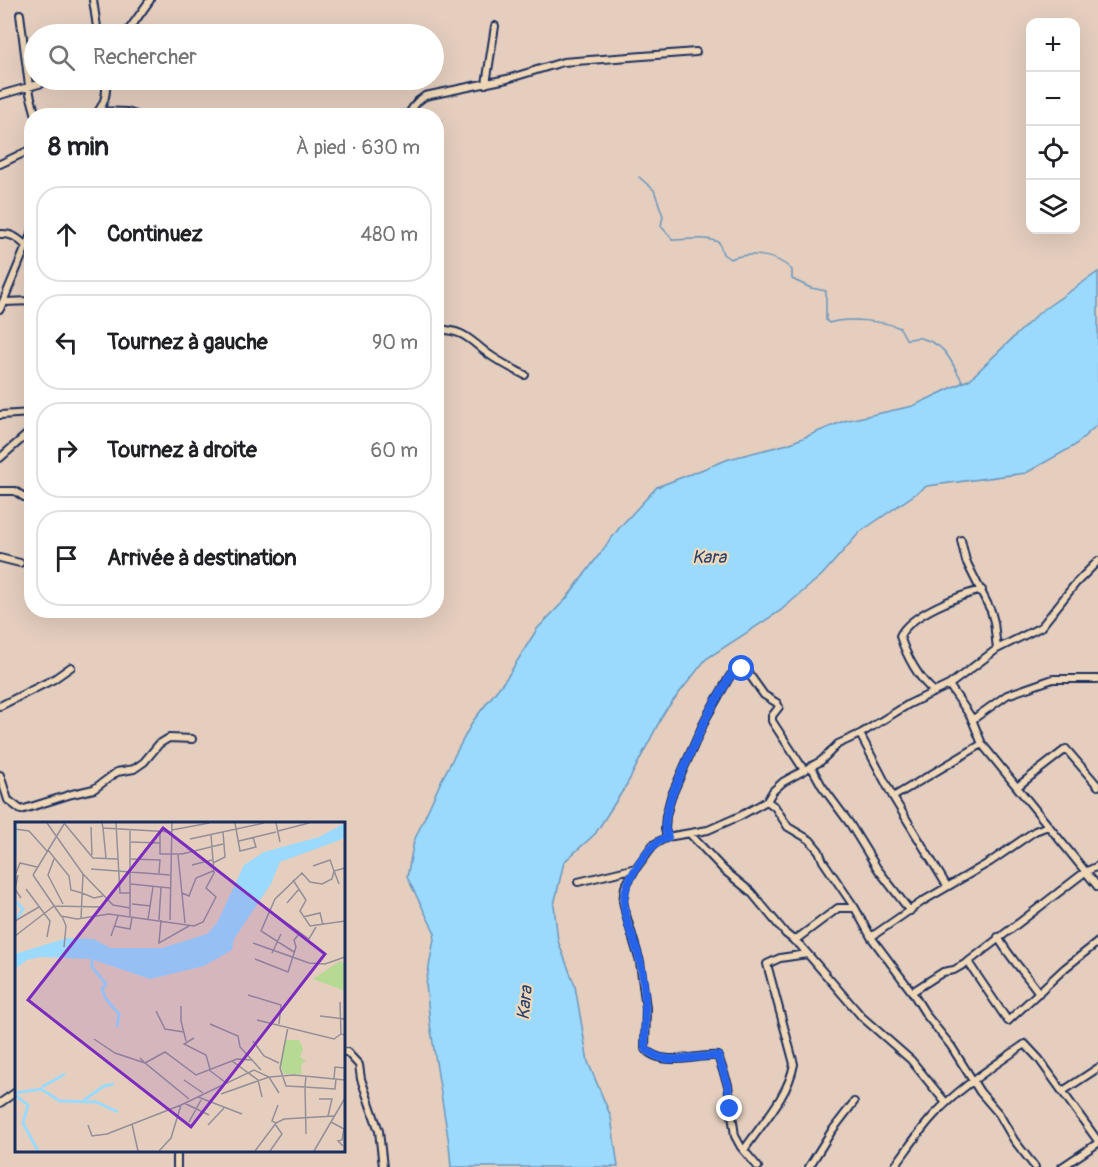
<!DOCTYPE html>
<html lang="fr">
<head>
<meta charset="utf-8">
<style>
	:root { --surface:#fff; --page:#f6f6f6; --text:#202124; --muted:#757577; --line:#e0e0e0 }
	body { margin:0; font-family:Pangolin,sans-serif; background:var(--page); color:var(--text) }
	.controls { position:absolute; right:18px; top:18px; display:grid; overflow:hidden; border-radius:12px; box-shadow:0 6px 24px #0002 }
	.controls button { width:54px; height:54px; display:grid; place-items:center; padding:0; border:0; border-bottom:2px solid var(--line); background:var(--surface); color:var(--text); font:30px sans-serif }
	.stop { position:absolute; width:18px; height:18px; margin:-14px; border:4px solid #2563eb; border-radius:50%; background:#fff }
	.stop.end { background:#2563eb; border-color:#fff; box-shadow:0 2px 6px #0008 }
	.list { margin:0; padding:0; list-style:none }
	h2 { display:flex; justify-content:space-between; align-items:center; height:78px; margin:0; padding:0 24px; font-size:26px }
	h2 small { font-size:20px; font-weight:400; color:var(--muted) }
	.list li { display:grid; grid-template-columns:39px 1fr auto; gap:18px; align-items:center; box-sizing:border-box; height:96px; margin:0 12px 12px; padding:0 12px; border:2px solid var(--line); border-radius:24px }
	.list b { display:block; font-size:22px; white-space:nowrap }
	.list em { font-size:20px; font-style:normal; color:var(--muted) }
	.icon { flex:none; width:33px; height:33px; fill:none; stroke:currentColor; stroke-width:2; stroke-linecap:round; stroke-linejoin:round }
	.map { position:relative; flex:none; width:1098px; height:1167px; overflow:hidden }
	.search { position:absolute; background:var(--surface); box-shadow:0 6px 24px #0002; left:24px; top:24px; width:420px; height:66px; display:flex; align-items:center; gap:15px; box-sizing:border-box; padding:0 21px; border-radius:33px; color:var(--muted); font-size:22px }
	.panel { position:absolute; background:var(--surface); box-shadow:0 6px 24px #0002; left:24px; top:108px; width:420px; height:510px; border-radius:24px }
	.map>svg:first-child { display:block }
</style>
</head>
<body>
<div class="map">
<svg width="1098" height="1167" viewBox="0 0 1098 1167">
	<rect width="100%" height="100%" fill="#e5cebe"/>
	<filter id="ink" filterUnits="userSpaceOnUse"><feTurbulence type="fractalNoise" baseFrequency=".0167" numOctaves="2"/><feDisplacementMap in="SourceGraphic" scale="12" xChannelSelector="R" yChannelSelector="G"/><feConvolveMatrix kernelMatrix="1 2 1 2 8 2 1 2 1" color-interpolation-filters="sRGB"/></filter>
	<g filter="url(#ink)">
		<path fill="#9cdafd" stroke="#6896bd" stroke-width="1.5" d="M1098,272V424L1074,446L1026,473L927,486L860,532L822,575L780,611L706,659L665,711L627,784L595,834L564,862L554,905L558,941L575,986L588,1062L611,1117L618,1167H451L449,1144L430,1024L426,984L435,933L407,877L414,841L442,779L473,721L508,676L537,629L566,599L620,527L657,487L729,459L788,444L844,421L913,406L970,379L1040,312Z"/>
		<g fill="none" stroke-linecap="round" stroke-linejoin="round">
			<path stroke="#6896bd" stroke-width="1.5" d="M639,177L654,190L663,216L661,226L673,240C690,240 701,236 719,242L723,254L730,259C749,252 777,254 792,270V279L811,288L826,291V320L829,323C846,317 885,321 900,328L906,339C910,340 916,337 920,338C947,344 950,361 963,382"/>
			<defs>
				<path id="minor" d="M93,0L98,34
					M20,14L30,94L36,116
					M126,34L150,0
					M486,84L495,26
					M0,95L53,80
					M100,111L127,112L139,116
					M94,116C105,105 107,94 106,80
					M229,116L245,114L258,116
					M407,116L417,102L425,96L507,79L563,62L696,52
					M436,122L437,123
					M0,164L32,149
					M0,234C11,233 18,238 26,246
					M4,302L32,301
					M0,309L32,232
					M436,329C463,330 468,338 487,353C499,362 513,369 525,375
					M0,415L32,413
					M0,458L32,430
					M0,491H15L24,497L32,496
					M961,540L966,561L991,611L994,622L997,649
					M0,558L20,563
					M949,685L971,717L982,744L1098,887
					M935,692C919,680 906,655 900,636C909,615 960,595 982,590
					M0,706L54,679L71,667
					M972,720L1007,695L1053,679H1098
					M860,734L893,797L947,886
					M812,768L822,786L850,824L877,868L910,911
					M0,775L8,800L21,810L72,794L94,789L117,772L134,769L144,762L159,744L169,738L192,739
					M1017,787L1066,749L1098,786
					M893,797L982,744
					M767,801L775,807L788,827L810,840L819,851L823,861L855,908L871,937L912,992L927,1016L951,1046L980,1092L999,1114L1014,1140L1035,1167
					M690,834L724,870L751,892L786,934L800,945L862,1017L911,1060L946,1103
					M667,837L665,829L666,816L671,797L706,718L730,676L735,671L742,669L749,674L764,695L777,703L779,707L772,716V721L804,770
					M578,882L636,868
					M871,937L923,901L990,862L1035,831L1048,826
					M998,937C1009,957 1026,974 1039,993
					M794,941L838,908H855
					M968,962L1008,1021L1065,968L1098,942
					M912,992L943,972L954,970L968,962L1085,872L1098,866
					M344,1052H347L359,1065L361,1079L379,1131L383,1167
					M1063,1091L1098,1068
					M0,1103L16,1092
					M744,1150C762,1123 788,1097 794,1064L767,964L780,958L807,954
					M177,1167V1150
					M758,1167L741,1147L735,1136L728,1085L718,1056C695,1054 663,1068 645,1049L646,1008L640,962L626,915L623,901L625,887L636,868L653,845L667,837L708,830L740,816L767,801L773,791L783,782L821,761L838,744L860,734L909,704L949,685L997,649L1041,627L1076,583L1098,561
					M809,1167L831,1132L854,1102
					M894,1167C907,1150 919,1131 934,1115C960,1087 994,1066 1025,1044L1039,1059L1098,1141
					M1062,1167L1098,1143"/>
			</defs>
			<use href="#minor" stroke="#1b2f5e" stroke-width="10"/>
			<use href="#minor" stroke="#efd7b7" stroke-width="6"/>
		</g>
	</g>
	<g fill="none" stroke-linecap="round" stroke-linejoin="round" filter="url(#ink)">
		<path stroke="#2563eb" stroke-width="8" d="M730,1109L728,1085L718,1056C695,1055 662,1068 645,1048C645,1019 647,990 640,961C629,918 610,903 641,861C648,850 655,842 668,837L665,828L666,816L671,797L706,718L730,676L735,671L742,669"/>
	</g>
	<g text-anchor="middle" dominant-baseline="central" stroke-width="4.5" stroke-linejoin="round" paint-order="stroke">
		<g font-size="18" font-style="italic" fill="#28406e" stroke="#efd7b7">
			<text x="709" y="557">Kara</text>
			<text transform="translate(525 1003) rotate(-84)">Kara</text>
		</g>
	</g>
	<g transform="translate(15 822)">
		<rect width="330" height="330" fill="#e5cebe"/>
		<path d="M325,139L330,142V169L298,157ZM270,218H284L288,227L285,235L291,239L286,242L287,252H269L265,243Z" fill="#b6d993"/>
		<path d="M330,1V15L325,18L265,40L256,62L219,117L217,128L189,144L135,157L76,137L25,135L12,138L0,147V132L52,116L79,117L95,126H147L192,112L202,101L229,43L249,30L304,15Z" fill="#9cdafd"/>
		<path fill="none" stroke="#9cdafd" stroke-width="3" d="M0,33L1,1M0,79L8,87L2,96M77,137V145L91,162L87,167L91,177L104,192L102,205M27,265L50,252M0,271L26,267L45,279L81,280L103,290M0,273L13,283L8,301L23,329M69,278L89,264L99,262"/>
		<path fill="none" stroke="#948e98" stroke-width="1.5" d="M32,1L68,52L66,97M49,1L78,36L103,37M87,1L88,6L157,10M101,1L105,71H116M220,1L225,29L241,25L238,15M261,1L265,20M76,5L77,33M88,6L91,36M0,7L14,9L32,29M157,8L194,1M145,9V32H167L208,22M263,9L294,1M175,17L249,1M224,19L261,10M116,20L145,21M33,28L54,54L56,68L67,71M163,33L170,101M39,37L33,53L48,82M116,37L145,38L144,51M198,41L210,35L208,10M177,43L197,38M298,44L315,38L324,62M76,47L155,53M1,51L5,41L22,45M68,52L98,83L115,86M3,53L0,67L6,76M18,53L46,94L62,97L94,92L179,104L188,100L201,75L191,66L199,51L196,13M18,53L49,2M278,58L291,78L285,89L295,104L330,99M116,62L155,66M11,67L35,99L32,115M67,71L79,76L88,74M167,71L174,74L181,56L198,49M272,81L284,67M117,82L136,84M254,88L294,117L301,105M47,94L51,104L49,125M115,94V8M288,95L305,91L308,103M133,97L138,65M144,98L146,65M146,98L144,121L174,104M155,98L157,1M0,99L24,85M99,104L115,107L117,95M0,114L39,84L85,85M96,114L103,94M238,121L294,141L310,142L330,135M279,130L246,109L260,77L287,51L295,60L307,62L317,57L319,49L330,46M257,131L266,112M240,137L273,150L281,125L279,118L285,111M233,173L266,183L264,202M325,180L326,212L330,213M166,184V199L171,219M141,189L150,207L169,210M305,194L330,197M242,198L319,217L326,212M195,202L223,214L225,225L237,238M273,205L265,246L271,264L290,265L291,312M179,216L169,222L191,233L195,247M79,217L100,231L130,241L174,277M238,219L249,234L264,241M125,236L130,241L150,230L181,253L222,237L237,238L246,248M217,239L243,258L247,275M194,248L210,260M291,254L290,265L320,267L321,257M319,257L320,245L330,246M169,258L188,271M206,272L254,255L279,253L330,258M183,275L227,292M304,277H317L313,294M169,281L194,293M174,300L186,278M316,300L329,307L327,318L323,319L328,324M261,301L257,299L263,283M117,302L123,329M73,303L77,314L92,312L166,283L239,248L254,255L264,271M193,303L209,286M144,329L156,316L166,283M240,329L261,301L269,297L319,294M255,329L267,312L260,302M299,329L330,276"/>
		<path fill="#7b2cbf" fill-opacity="0.15" stroke="#7b2cbf" stroke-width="3" d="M148,6L310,132L176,305L13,178Z"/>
		<rect width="330" height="330" fill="none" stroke="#1b2f5e" stroke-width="3"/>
	</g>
</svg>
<div class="controls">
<button>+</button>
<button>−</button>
<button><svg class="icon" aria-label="locate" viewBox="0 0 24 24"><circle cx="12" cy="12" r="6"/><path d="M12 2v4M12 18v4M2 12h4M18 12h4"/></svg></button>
<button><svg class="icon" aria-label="layers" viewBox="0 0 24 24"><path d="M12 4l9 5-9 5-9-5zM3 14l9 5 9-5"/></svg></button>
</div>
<div class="stop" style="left:742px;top:669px"></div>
<div class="stop end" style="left:730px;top:1109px"></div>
<div class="search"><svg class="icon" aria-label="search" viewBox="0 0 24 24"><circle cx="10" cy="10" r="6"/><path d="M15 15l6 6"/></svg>Rechercher</div>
<section class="panel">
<h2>8 min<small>À pied · 630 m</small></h2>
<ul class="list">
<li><svg class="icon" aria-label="ahead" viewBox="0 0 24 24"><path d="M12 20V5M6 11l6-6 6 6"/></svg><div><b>Continuez</b></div><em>480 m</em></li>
<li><svg class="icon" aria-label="left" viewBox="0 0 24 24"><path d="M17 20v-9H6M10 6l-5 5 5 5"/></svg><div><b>Tournez à gauche</b></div><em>90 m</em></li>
<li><svg class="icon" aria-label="right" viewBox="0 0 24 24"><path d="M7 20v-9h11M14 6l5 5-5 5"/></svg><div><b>Tournez à droite</b></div><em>60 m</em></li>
<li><svg class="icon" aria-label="arrive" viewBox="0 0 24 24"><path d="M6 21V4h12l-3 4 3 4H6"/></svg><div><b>Arrivée à destination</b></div></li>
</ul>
</section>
</div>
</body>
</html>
